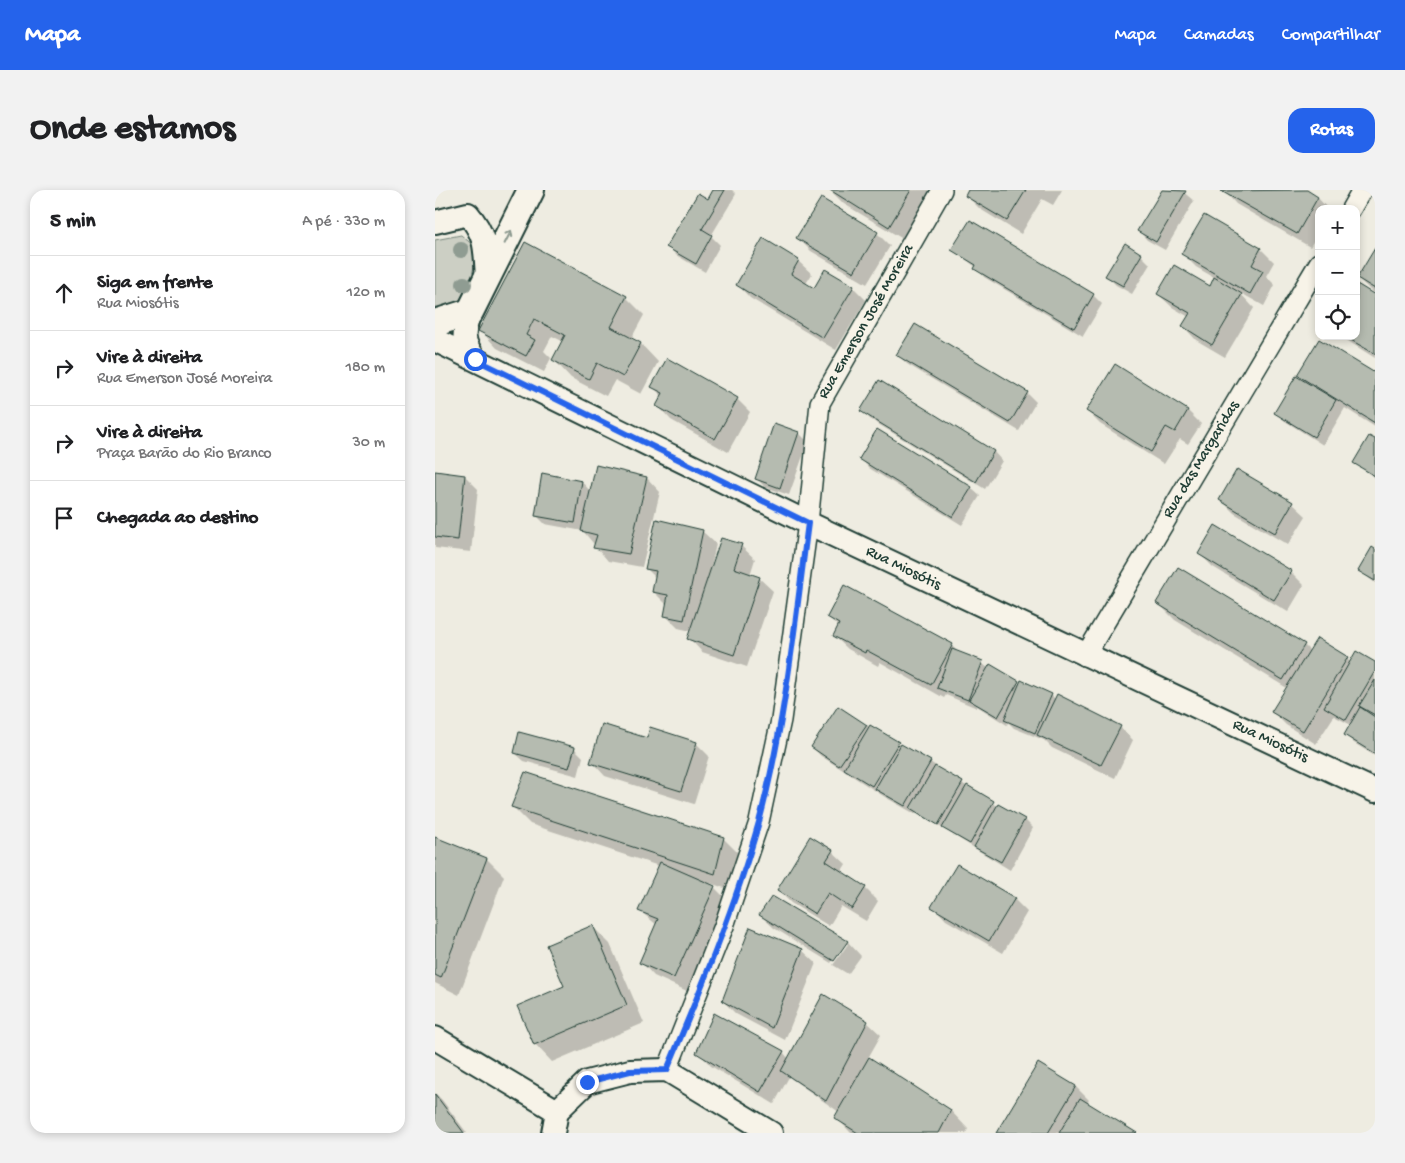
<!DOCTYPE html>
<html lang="pt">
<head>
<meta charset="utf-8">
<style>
	:root { --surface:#fff; --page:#f2f2f2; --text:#202124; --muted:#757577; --line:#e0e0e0; --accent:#2563eb }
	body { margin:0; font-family:"Gochi Hand",sans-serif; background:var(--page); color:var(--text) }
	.controls { position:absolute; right:15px; top:15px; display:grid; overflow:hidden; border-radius:10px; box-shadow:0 2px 8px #0003 }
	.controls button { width:45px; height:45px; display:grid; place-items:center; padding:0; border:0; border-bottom:1px solid var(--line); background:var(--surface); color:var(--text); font:25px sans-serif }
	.stop { position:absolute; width:15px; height:15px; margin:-11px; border:4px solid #2563eb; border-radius:50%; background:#fff }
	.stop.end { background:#2563eb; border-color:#fff; box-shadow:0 1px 5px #0008 }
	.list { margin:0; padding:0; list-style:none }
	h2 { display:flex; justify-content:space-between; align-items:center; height:65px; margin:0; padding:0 20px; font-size:21px }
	h2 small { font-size:16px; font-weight:400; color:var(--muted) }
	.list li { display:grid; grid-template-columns:32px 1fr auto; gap:15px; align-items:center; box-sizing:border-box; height:75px; padding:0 20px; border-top:1px solid var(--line) }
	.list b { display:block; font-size:19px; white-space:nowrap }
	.list p { margin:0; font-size:16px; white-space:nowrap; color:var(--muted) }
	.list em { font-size:16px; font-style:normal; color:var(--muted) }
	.icon { flex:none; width:28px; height:28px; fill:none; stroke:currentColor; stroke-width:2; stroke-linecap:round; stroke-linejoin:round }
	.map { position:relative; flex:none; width:940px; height:943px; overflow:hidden; border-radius:15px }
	header { display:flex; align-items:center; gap:30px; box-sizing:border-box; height:70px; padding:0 25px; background:var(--accent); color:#fff }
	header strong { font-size:24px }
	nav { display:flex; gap:28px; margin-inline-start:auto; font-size:18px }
	.intro { display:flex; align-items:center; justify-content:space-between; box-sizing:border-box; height:120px; padding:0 30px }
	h1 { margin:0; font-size:35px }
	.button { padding:12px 22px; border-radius:15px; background:var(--accent); color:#fff; font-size:18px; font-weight:700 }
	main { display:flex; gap:30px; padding:0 30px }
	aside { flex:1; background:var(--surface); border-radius:15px; box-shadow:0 2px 8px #0003 }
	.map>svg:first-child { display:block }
</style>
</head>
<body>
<header>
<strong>Mapa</strong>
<nav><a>Mapa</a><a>Camadas</a><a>Compartilhar</a></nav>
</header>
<div class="intro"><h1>Onde estamos</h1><a class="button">Rotas</a></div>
<main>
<aside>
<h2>5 min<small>A pé · 330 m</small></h2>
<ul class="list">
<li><svg class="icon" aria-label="ahead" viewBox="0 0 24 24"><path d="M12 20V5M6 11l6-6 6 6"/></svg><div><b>Siga em frente</b><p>Rua Miosótis</p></div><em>120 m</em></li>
<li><svg class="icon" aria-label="right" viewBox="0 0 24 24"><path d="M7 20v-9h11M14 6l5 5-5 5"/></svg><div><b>Vire à direita</b><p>Rua Emerson José Moreira</p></div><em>180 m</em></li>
<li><svg class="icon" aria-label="right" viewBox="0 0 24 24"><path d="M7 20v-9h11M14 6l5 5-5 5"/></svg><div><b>Vire à direita</b><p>Praça Barão do Rio Branco</p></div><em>30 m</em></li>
<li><svg class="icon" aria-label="arrive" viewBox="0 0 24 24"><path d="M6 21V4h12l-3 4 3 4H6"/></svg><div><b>Chegada ao destino</b></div></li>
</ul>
</aside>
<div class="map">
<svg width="940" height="943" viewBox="0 0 940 943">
	<rect width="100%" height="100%" fill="#eeece1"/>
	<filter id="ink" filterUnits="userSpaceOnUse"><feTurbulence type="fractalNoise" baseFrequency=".02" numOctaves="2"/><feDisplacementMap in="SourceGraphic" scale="10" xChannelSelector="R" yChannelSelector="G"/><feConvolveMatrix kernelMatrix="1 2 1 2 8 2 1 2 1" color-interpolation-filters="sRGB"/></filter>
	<g filter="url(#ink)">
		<path fill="#cccfc4" stroke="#76867c" d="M26,45L39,56C42,85 31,118 0,124V50Z"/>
		<path fill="#0003" d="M279,0H297L301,4L276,46L285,55L270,82L241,65L233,56L273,10Z
			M493,0L496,2L468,49L409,14L396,1Z
			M535,0H627L618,15L607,9L586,44L545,19L531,5Z
			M728,0H746L759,11L730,60L712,50L704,41Z
			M788,0H869L883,8L893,19H884V42L875,57L801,14Z
			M769,27L826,59L839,72L831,86L840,95L829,116L804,102L819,118L790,167L761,150L748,136L754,127L737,117L723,104L775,97L780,88L761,77L748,64Z
			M442,43L455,56L432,94L376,61L363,48Z
			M329,50L363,71L377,84L370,95L379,100L418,97L431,110L401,160L315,108L302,94Z
			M518,60L658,105L667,114L648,146L549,87L541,77Z
			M940,60V105L923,88Z
			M706,65L715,74L697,104L681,95L672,86Z
			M922,96L940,106V168L905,146H921Z
			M191,107L209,125L196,149L206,154L223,172L206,204L180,190L171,206L136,188L119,170L129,152L117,146L109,161L116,168L109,182L62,158L45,140Z
			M480,136L592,203L601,212L584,241L472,174L463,165Z
			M680,176L753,221L766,234L753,254L745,249L729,274L665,234L652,221Z
			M940,184V237L910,218L888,255L850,231L841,223L871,193L864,185Z
			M444,192L559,262L567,271L550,299L435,229L427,220Z
			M218,197L302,209L315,222L293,262L236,230L223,216L228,207Z
			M340,235L364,243L373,252L354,305L330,297L321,288Z
			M940,251V288L920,273Z
			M426,269L536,298L545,306L527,335L434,278Z
			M0,283L30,286L43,299L36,362L0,358Z
			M212,288L225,302L207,377L173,371L148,341L110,334L101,325L147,292L156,302Z
			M786,310L857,313L871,326L853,355L799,323Z
			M267,341L281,354L276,377L277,378L287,349L306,356L320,369L315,385L324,388L338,401L312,477L267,462L254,448L256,441L243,438L230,425L232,415L218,401L221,388L211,378Z
			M940,360V393L925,381Z
			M765,364L856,382L869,395L853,422L778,377Z
			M723,413L869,455L875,461L882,450L916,472L940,473V566L919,553L910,544L916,535L899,526L881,554L851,535L838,522L852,498L740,430Z
			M393,427L517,456L525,464L547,473L554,479L586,495L616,505L621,510L685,537L698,550L680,588L617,558L609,550L579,538L573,532L572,535L542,516V518L511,505L509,508L445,472L443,476L413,459L399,446L404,437Z
			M431,535L495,572L563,617L590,630L598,638L575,680L481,622L480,624L450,607L386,566L377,557Z
			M212,549L261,553L274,566L259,614L170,586L157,572Z
			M139,558L148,567L143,586L89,571L80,563Z
			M78,617L288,648L306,666L298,701L275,693L292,710L252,801L219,786L206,772L222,735L205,721L224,676L95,634Z
			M0,649L52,669L69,686L24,805L0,793Z
			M397,661L411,674L406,682L430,698L443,711L431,731L406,716L394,736L356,713L343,700Z
			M338,708L413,752L426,766L413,784L398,775L413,754H410L396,773L339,738L325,725Z
			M579,709L592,722L568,763L511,730L498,716Z
			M157,736L175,754L209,833L117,872L100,854L130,796Z
			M367,760L381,773L350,850L301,824L288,811Z
			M432,832L446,845L433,868L516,921L533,939L531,943H416L401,927L404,922L354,887L339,914L276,876L263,862H348L354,869Z
			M603,875L641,897L654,910L652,913L700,943H563Z
			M0,903L7,910L32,943H0Z"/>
		<path fill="#b5bbb0" stroke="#1f3d34" d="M278,0H290L267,39L277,45L261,74L231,57L263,3L273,9Z
			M395,0H476L454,37Z
			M533,0H591L572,31L530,6Z
			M727,0L751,1L721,52L702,41Z
			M872,0L883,7L862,44L786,1Z
			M386,8L443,42L419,82L361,48Z
			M769,25L826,58L817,75L828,81L815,104L746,64Z
			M535,30L659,104L639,138L539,79L541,75L516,60Z
			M328,48L364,70L356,84L379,98L390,79L419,96L388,148L301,95Z
			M90,52L192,106L176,137L206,153L188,187L162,173L154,189L117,170L130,145L99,129L91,145L100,150L91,166L43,141Z
			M690,53L707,64L688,96L670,86Z
			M940,58V99L922,88Z
			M739,75L775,96L779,87L807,104L777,155L747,136L755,123L722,104Z
			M922,94L940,105V164L909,146H921Z
			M480,134L593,202L575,233L461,165Z
			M884,149L940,183V233L862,185Z
			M232,168L303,208L280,249L221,216L228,203L216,197Z
			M680,174L753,220L740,242L731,237L716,262L651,221Z
			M861,186L901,210L879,247L839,223Z
			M444,190L559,261L541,292L425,221Z
			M339,233L364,242L345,298L320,289Z
			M442,239L537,297L518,327L424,269Z
			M934,246L940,249V286L918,273Z
			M161,275L212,287L194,364L158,358L162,345L146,341Z
			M802,279L858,312L840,343L784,310Z
			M0,281L30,285L23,350L0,347Z
			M107,283L147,291L140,333L100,326Z
			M221,329L268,340L249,430L229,426L233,405L217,402L221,381L210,379Z
			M780,335L857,381L839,410L763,364Z
			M286,348L307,354L299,378L325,387L299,465L252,449Z
			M937,357L940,359V391L923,381Z
			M743,377L870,454L848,490L721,413Z
			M409,395L518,454L496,495L431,460L430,463L398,446L404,434L392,427Z
			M882,448L913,467L868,541L836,522Z
			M517,459L548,471L533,510L502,498Z
			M921,461L940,472V481L911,530L889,517Z
			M555,474L584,491L563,527L534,510Z
			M586,490L617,504L600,543L569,530Z
			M940,490V525L924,516Z
			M622,504L686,536L666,575L602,545Z
			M403,516L432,535L404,576L376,557Z
			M925,517L940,527V564L909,545Z
			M167,534L212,548L215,537L262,552L246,601L155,573Z
			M435,535L464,552L437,596L409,579Z
			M84,542L140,557L134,578L79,563Z
			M466,554L496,571L470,616L440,599Z
			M500,576L528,592L503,635L475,618Z
			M90,582L289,647L280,684L76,617Z
			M532,595L559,611L535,654L507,638Z
			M563,614L590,629L566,672L539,657Z
			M375,646L398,660L391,671L431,697L417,719L393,703L380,724L342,700Z
			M0,647L52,668L6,788L0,785Z
			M225,672L280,696L239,788L204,773L223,729L203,721Z
			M522,674L580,708L554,751L496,717Z
			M337,706L413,751L399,771L324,725Z
			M158,735L192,815L99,855L82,816L129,796L111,755Z
			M315,737L368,759L337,838L287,811Z
			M388,804L433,831L391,911L346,881Z
			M279,823L349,861L325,902L261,863Z
			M434,867L516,920L504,943H423L399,928Z
			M603,873L641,896L613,943H561Z
			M0,904L29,943H0Z
			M645,908L702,943H624Z"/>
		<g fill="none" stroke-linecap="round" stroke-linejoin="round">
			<defs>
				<path id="minor" d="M916,19L927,0
					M650,466L884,73
					M232,880L289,736L324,632L346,530L373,333L385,213L507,0"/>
				<path id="tertiary" d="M0,32L33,24C52,46 50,60 52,88
					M35,122C28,144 26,149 40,169
					M0,150L373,333L940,601
					M0,848L122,921
					M118,943L122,921L152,892L195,881L232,880L336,943"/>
				<path id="secondary" d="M0,133L35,122L96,0"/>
			</defs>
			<use href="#minor" stroke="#1f3d34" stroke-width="22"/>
			<use href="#tertiary" stroke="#1f3d34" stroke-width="26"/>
			<use href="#secondary" stroke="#1f3d34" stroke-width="30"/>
			<use href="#minor" stroke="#f7f3e8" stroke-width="19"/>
			<use href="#tertiary" stroke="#f7f3e8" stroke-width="22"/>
			<use href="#secondary" stroke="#f7f3e8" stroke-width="26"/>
		</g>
		<g fill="#8f9c92">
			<circle cx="26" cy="60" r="8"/>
			<circle cx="29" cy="94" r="8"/>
		</g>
		<defs><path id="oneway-shaft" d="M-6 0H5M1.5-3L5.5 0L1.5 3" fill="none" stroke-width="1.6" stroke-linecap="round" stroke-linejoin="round" transform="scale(1.25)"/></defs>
		<use stroke="#8b988e" href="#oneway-shaft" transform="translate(73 47) rotate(-63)"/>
	</g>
	<g fill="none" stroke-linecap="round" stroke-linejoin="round" filter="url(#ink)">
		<path stroke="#2563eb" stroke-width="6" d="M40,169L373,333C360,433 350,535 324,632C300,717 266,799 232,880L195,881L152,892"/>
	</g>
	<g text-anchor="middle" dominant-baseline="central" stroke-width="4.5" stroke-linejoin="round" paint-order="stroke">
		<g font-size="16" fill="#1f3d34" stroke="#f7f3e8">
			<text transform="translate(432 132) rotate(-60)">Rua Emerson José Moreira</text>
			<text transform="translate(767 270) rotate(-59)">Rua das Margaridas</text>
			<text transform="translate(468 379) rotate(26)">Rua Miosótis</text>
			<text transform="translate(835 552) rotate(25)">Rua Miosótis</text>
		</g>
	</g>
</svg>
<div class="controls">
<button>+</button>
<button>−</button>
<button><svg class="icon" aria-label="locate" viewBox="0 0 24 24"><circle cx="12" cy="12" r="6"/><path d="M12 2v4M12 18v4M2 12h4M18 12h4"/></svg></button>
</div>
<div class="stop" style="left:40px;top:169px"></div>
<div class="stop end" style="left:152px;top:892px"></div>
</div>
</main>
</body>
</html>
